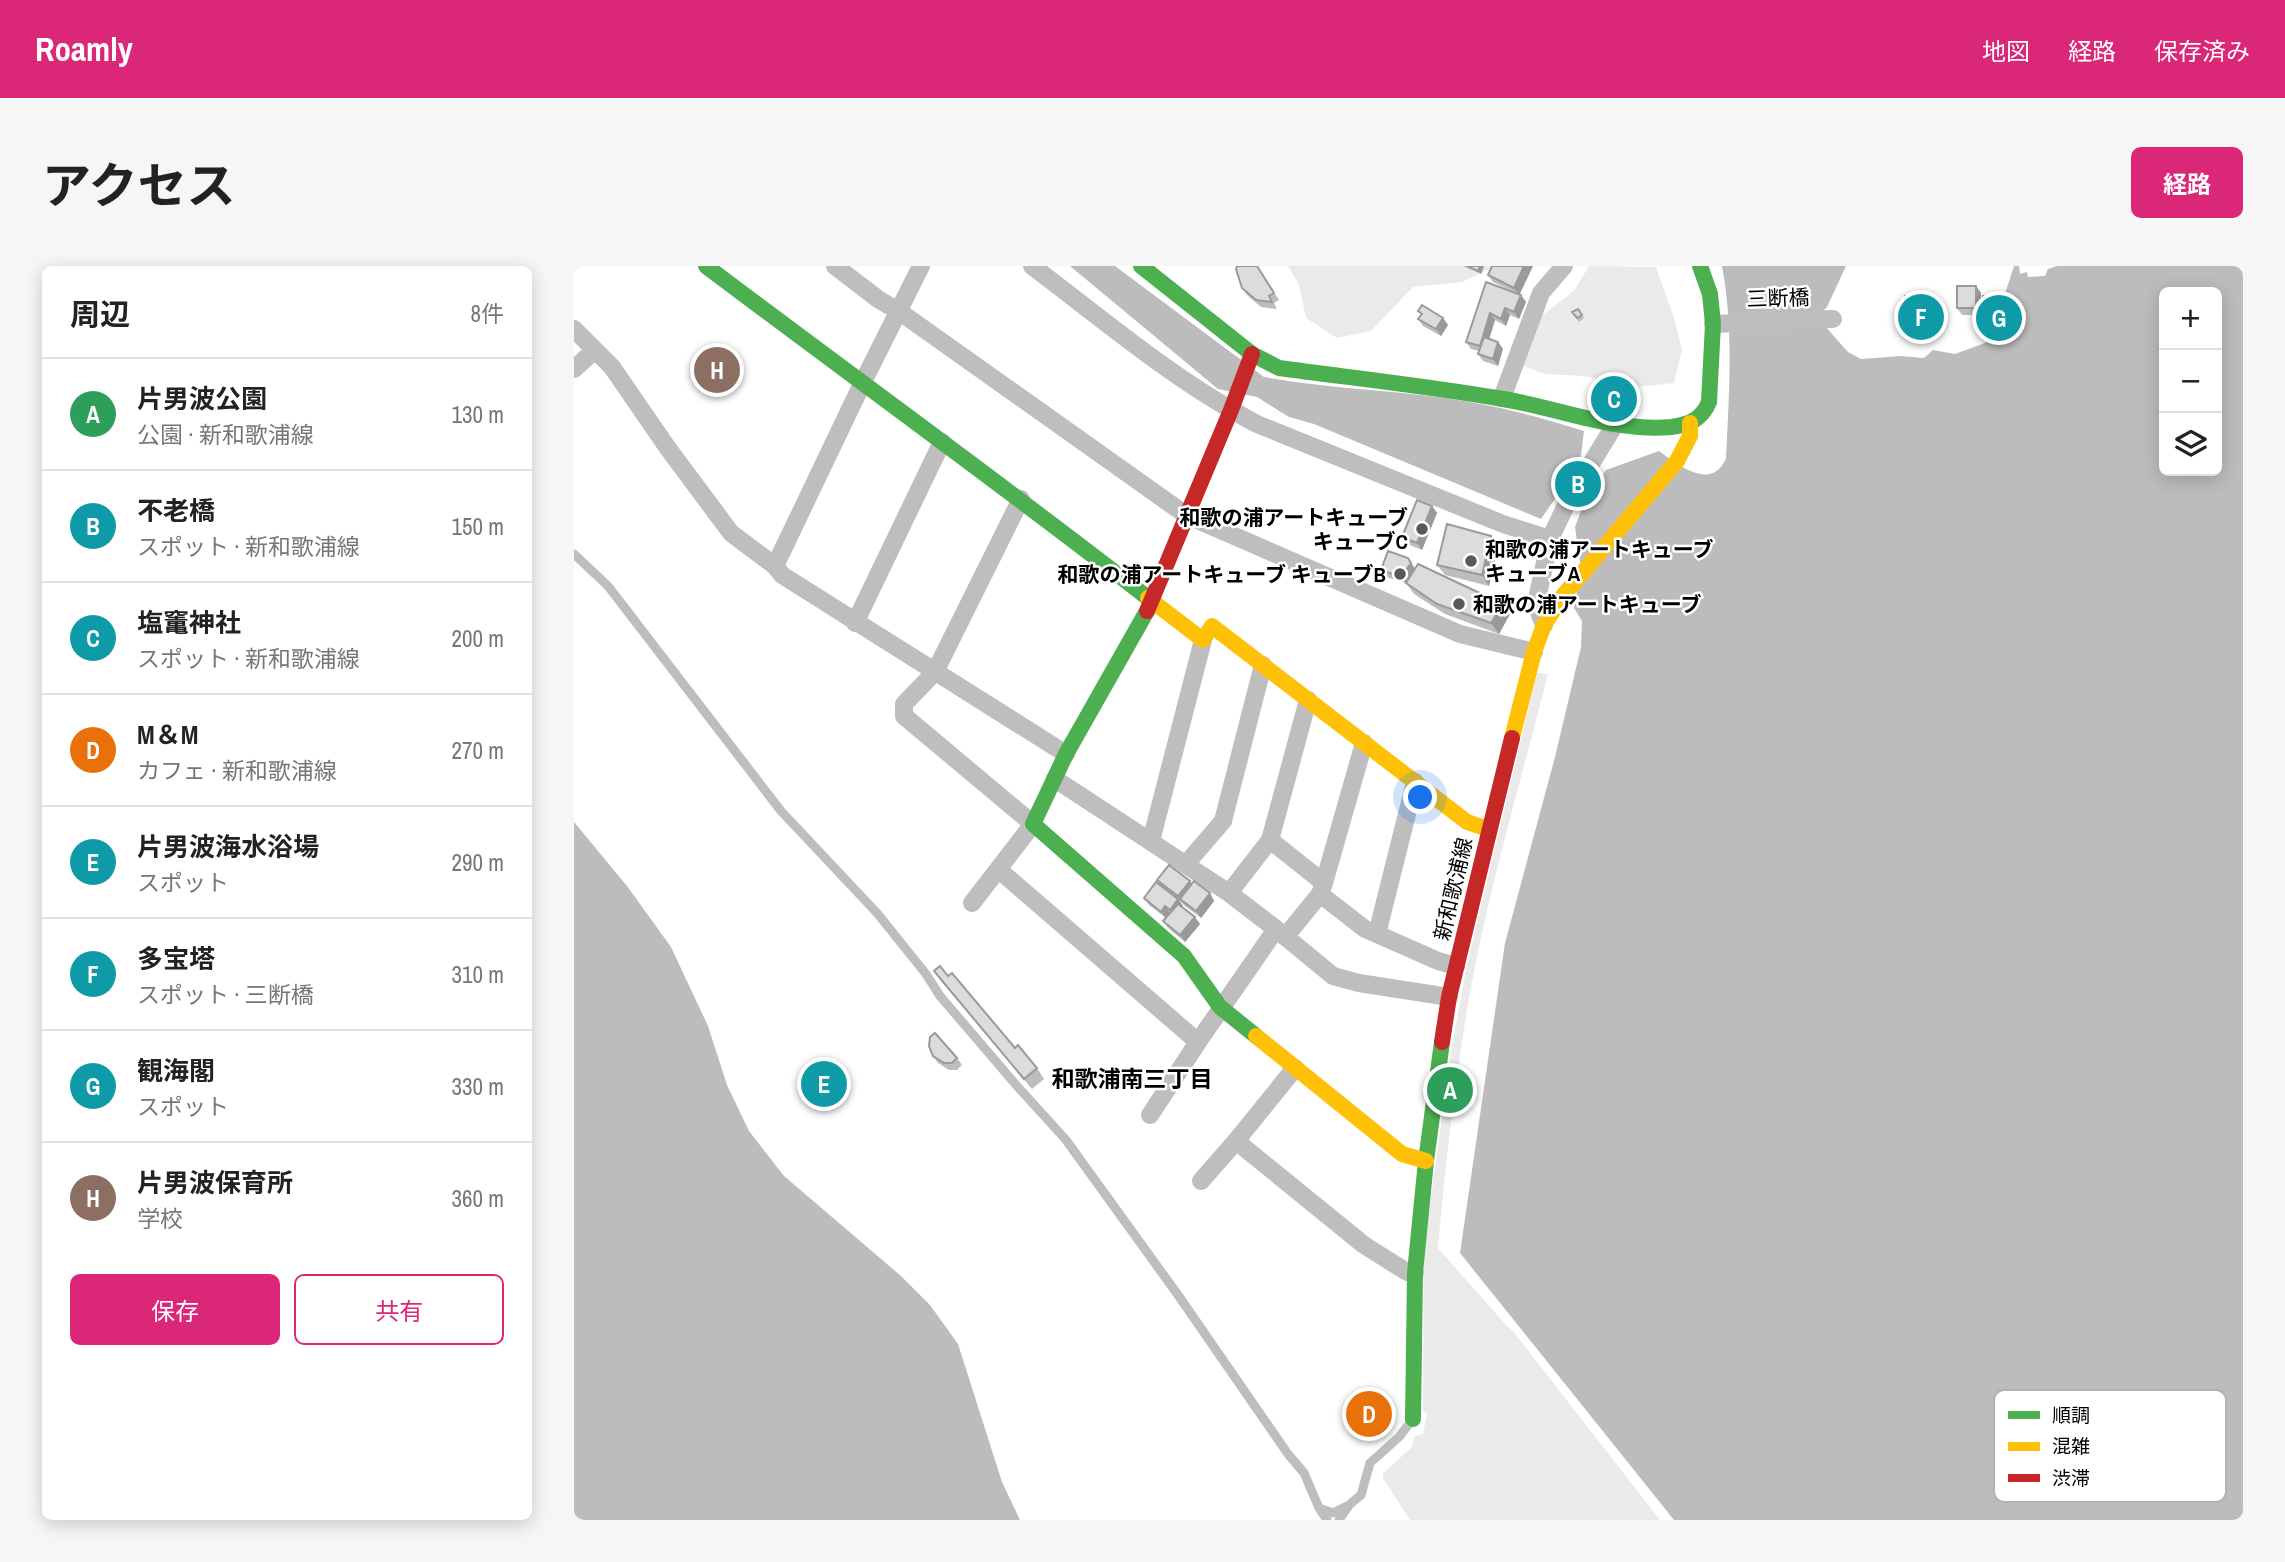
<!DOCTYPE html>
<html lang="ja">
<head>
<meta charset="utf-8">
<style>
	:root { --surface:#fff; --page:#f6f6f6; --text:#222; --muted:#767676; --line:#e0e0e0; --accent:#db2777 }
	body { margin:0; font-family:"Archivo Narrow","Noto Sans JP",sans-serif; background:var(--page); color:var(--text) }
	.controls { position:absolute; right:21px; top:21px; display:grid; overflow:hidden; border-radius:10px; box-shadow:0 4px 18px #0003 }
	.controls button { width:63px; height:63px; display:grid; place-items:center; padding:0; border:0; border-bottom:2px solid var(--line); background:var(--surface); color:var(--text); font:35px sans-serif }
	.you { position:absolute; left:847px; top:532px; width:24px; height:24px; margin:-18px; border:5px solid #fff; border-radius:50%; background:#1a73e8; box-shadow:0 0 0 10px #1a73e833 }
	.badge { display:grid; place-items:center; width:46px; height:46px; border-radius:50%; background:var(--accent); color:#fff; font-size:23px; font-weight:700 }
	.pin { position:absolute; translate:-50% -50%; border:4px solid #fff; box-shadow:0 2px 7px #0006 }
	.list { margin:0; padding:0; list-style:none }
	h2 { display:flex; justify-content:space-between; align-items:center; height:91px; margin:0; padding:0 28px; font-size:30px }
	h2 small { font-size:23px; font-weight:400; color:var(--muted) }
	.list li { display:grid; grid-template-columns:46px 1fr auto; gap:21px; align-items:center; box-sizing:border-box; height:112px; padding:0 28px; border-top:2px solid var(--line) }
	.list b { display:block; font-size:26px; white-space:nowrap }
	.list p { margin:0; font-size:23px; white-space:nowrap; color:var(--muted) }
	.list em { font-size:23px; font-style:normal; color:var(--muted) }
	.actions { display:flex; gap:14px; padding:21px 28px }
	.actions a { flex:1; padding:16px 0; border:2px solid var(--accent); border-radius:10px; text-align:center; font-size:24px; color:var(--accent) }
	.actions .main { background:var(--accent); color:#fff }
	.icon { flex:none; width:38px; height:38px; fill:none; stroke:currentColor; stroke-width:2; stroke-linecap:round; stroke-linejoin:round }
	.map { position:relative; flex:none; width:1669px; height:1254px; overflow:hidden; border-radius:10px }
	header { display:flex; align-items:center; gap:42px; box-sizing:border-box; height:98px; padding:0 35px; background:var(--accent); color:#fff }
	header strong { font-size:33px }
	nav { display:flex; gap:38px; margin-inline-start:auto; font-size:24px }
	.intro { display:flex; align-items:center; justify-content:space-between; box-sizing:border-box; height:168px; padding:0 42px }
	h1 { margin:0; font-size:49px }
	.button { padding:18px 32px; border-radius:10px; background:var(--accent); color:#fff; font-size:24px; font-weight:700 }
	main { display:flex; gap:42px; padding:0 42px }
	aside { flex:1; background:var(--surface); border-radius:10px; box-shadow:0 4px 18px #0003 }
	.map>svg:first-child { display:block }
</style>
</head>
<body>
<header>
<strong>Roamly</strong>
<nav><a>地図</a><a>経路</a><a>保存済み</a></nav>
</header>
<div class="intro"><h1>アクセス</h1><a class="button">経路</a></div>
<main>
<aside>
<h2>周辺<small>8件</small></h2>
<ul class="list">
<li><span class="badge" style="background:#2e9e5b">A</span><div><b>片男波公園</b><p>公園 · 新和歌浦線</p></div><em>130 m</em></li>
<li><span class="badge" style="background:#0f9aa8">B</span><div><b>不老橋</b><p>スポット · 新和歌浦線</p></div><em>150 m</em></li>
<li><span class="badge" style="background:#0f9aa8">C</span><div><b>塩竃神社</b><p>スポット · 新和歌浦線</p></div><em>200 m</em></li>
<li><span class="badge" style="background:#e8710a">D</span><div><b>M＆M</b><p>カフェ · 新和歌浦線</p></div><em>270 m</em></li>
<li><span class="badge" style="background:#0f9aa8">E</span><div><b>片男波海水浴場</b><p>スポット</p></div><em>290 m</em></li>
<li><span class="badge" style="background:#0f9aa8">F</span><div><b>多宝塔</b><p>スポット · 三断橋</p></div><em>310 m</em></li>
<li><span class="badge" style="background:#0f9aa8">G</span><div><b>観海閣</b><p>スポット</p></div><em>330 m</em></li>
<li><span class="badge" style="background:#8d6e63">H</span><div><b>片男波保育所</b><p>学校</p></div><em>360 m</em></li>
</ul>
<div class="actions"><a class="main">保存</a><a>共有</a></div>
</aside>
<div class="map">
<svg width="1669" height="1254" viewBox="0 0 1669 1254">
	<rect width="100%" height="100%" fill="#fff"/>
	<path fill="#eaeaea" d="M714,0H917L918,2L888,16L839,21L797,65L763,72L732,52L725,19Z
		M1015,0L1082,1L1100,52L1108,84L1100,117L1063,121L1010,110L970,108L947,99L962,54L1000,25Z
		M963,407L974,408C946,519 912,631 893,744C880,823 871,902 864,982L932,1059L939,1065L1086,1254H836L809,1212V1207L837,1182L841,1170L849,1168L853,1147L849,1145L850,982L878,780L893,698Z"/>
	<path fill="#bcbcbc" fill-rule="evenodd" d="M496,0H541L690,111C758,124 828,124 896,136C935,143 973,153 1010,165L1007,189L1003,199L1027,211L1032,204L1085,185C1104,199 1138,226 1152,192C1155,128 1160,64 1148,0H1272L1253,41L1246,48L1250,59L1274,86L1287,93L1327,90L1350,92L1359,84L1381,88L1430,70L1438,71V38L1430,31L1440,0H1445L1446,8L1453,6L1454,11L1471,10L1474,3L1483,0H1669V1254H1100L886,987L931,677L981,491L1007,381L1008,355L1000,342L1007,303L1001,261L1007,245L1006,232L989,221L967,253L740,158L715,151L683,131L644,123ZM1590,26H1643V205H1590Z
		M0,556L53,620L97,681L134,760L153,819L175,865L210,910L327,1010L356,1039L384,1078L428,1216L446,1254H0Z"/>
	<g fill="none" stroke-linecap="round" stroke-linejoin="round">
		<path stroke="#bebebe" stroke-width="9" d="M0,288L34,320L207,545L303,647L352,708L366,730L443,820L492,874L604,1029L714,1188L730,1207L745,1242
			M753,1254L745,1242L759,1247L775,1239L787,1229L796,1197L825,1171L838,1154
			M765,1254L774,1241"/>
		<path stroke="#bebebe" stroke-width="18" d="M261,0L304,33L326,46L612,249L886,368L960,386
			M458,0C531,55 602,116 683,158L929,258L976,273L994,235L1042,157
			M1139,58L1259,53
			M0,63L38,101L93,181L157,267L201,300L208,309L492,488
			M0,103L21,84
			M928,132L967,27L990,0
			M201,300L288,118L347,0
			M281,357L368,176
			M970,359L962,338L976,273
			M734,434L696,574L750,617L746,628L791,663L803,668
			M481,513L655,627L696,574
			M841,516L803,668L864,695L882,700
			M577,575L629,374
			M612,598L649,555L689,399
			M425,604L624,776L702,663L655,627
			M750,617L790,477
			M398,637L459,558L330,450V438L361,406L447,233
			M702,663L759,710L785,717L875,731
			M711,671L746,628
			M721,802L662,875L790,979L833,1006L841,1007
			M576,849L624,776
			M627,915L662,875"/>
		<path stroke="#4caf50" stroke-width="16" d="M132,0C279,111 429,219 574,332
			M567,0L678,88L705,102C779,112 854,120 929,133C985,142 1040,166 1097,161C1115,159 1128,153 1135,136L1139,58L1136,28L1126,0
			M573,345L492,488L459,558L610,690L646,741L682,770
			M839,1153L841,1007L852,895L868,776"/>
		<path stroke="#ffc107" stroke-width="16" d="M574,332L629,374L638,360L893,556L914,563
			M938,472L960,386L970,359L988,331L1103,195L1116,170V157
			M682,770L828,888L852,895"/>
		<path stroke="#c62828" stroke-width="16" d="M573,345L657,144L678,88
			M868,776L875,731L938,472"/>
	</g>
	<path fill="#bdbdbd" d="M683,0L705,34L700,37L703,43L687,41L673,29L668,22Z
		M889,0H910L907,8Z
		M918,0H959L946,28L952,36L945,53L936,49L932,60L921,54L915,73L924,76L929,83L924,100L909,95L904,88L905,85L897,83L892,76L912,16L940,26L919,16L914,9Z
		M1402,20L1407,27V49H1388L1383,42Z
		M1358,37V43L1372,47L1371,60L1360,59L1358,56V65L1335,64L1330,57Z
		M1435,37V67H1414L1409,60Z
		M1004,43L1010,52L1005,56L998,46Z
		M844,45L869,52L874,59L867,70L849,60L844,53L847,49Z
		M1049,128L1045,141L1031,137L1028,133Z
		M858,240L863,247L848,284L833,278L828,271Z
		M924,280L915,320L871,309L863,299Z
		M841,303L936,348L925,368L871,348L840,328L832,317L812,311L807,304Z
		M583,614L618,618L636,627L640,635L627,652L611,640L605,634L609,640L608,641L626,658L611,676L594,662L589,655L592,652L575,639L570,632L588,621Z
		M360,705L374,710L441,782L463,802L470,813L458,823L367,715Z
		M359,790L383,792L388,799L383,804H375L364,797Z
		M801,1125L815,1146L792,1164L783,1150L781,1151L774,1140Z"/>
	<path fill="#9a9a9a" d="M906,0H910L907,8L904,5Z
		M950,0H959L945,29L940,22Z
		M1402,20L1407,27V49L1402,42Z
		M947,29L952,36L945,53L940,46Z
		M1353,30L1358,37V65L1353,58Z
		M1430,30L1435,37V67L1430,60Z
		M931,42L936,49L932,60L927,53Z
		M1369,43L1372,47L1371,60L1369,56Z
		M916,47L921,54L911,87L906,80Z
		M869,52L874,59L867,70L862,63Z
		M924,76L929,83L924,100L919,93Z
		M1047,125L1049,128L1045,141L1043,137Z
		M858,240L863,247L848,284L843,277Z
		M917,270L924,280L915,320L908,309Z
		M834,292L842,304L832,318L827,311Z
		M929,338L936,348L925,368L917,357Z
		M616,615L621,622L606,633L604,630Z
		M636,627L640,635L627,652L622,645Z
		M604,633L609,640L600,651L596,644Z
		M591,640L596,647L592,653L587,646Z
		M621,651L626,658L611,676L606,669Z"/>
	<path fill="#dcdcdc" stroke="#9a9a9a" stroke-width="2" d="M663,0H683L700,27L695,30L698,36L682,34L668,22L662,3Z
		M893,0H906L904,5Z
		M918,0H950L940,22L914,9Z
		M912,16L947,29L940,46L931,42L927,53L916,47L906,80L892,76Z
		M1383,20H1402V42H1383Z
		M1331,30H1353V58L1330,57Z
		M1409,30H1430V60H1409Z
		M848,39L869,52L862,63L844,53L848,48L844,45Z
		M1004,43L1008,49L1003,52L998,46Z
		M1358,43H1369V56H1358Z
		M910,71L924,76L919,93L904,88Z
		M1032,120L1047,125L1043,137L1028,133Z
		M843,234L858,240L843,277L828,271Z
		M873,258L917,270L908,309L863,299Z
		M814,285L834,292L837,297L827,311L807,304Z
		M844,298L929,338L917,357L863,338L832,317Z
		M595,599L616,615L604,630L583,614Z
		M620,615L636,627L622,645L606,633Z
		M582,616L604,633L596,644L591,640L587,646L570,632Z
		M604,638L621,651L606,669L589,655Z
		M366,700L374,710L378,707L441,782L444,779L463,802L450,813L360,705Z
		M361,767L383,792L378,797H370L359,790L355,780L356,771Z
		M801,1125L810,1139L787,1157L779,1142L776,1144L774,1140Z"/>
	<g fill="#595959" stroke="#fff" stroke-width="2.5">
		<circle cx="848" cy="263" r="7"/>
		<circle cx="897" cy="295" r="7"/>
		<circle cx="826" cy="308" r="7"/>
		<circle cx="885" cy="338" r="7"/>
	</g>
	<g text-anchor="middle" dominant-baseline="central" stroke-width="5" stroke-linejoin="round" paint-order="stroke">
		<g font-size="21" fill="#000" stroke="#fff">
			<text transform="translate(1204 32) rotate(-2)">三断橋</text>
			<text transform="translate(879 623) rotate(-77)">新和歌浦線</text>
		</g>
		<g font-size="21" font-weight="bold" fill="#000" stroke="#fff" text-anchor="end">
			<text x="834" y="251">和歌の浦アートキューブ<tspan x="834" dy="24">キューブC</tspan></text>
			<text x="911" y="283" text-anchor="start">和歌の浦アートキューブ<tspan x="911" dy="24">キューブA</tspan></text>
			<text x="812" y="308">和歌の浦アートキューブ キューブB</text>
			<text x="899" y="338" text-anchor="start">和歌の浦アートキューブ</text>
		</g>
		<g font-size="23" font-weight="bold" fill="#000" stroke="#fff">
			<text x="558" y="812">和歌浦南三丁目</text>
		</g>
	</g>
	<rect x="1420" y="1124" width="232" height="112" rx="10" fill="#fff" stroke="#b2b2b2" stroke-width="2"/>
	<rect x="1434" y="1145" width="32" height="8" fill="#4caf50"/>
	<rect x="1434" y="1176" width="32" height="9" fill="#ffc107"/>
	<rect x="1434" y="1208" width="32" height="8" fill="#c62828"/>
	<g font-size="19" fill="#000">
		<text x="1478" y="1156">順調</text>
		<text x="1478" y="1187">混雑</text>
		<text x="1478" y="1219">渋滞</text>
	</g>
</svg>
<div class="controls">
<button>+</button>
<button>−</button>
<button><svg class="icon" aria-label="layers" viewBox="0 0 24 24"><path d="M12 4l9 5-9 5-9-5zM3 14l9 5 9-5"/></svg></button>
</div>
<div class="you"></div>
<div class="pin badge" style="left:876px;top:824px;background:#2e9e5b">A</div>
<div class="pin badge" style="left:1004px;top:218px;background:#0f9aa8">B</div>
<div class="pin badge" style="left:1040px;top:133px;background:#0f9aa8">C</div>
<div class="pin badge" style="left:795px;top:1148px;background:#e8710a">D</div>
<div class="pin badge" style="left:250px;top:818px;background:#0f9aa8">E</div>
<div class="pin badge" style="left:1347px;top:51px;background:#0f9aa8">F</div>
<div class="pin badge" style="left:1425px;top:52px;background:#0f9aa8">G</div>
<div class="pin badge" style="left:143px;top:104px;background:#8d6e63">H</div>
</div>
</main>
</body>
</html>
